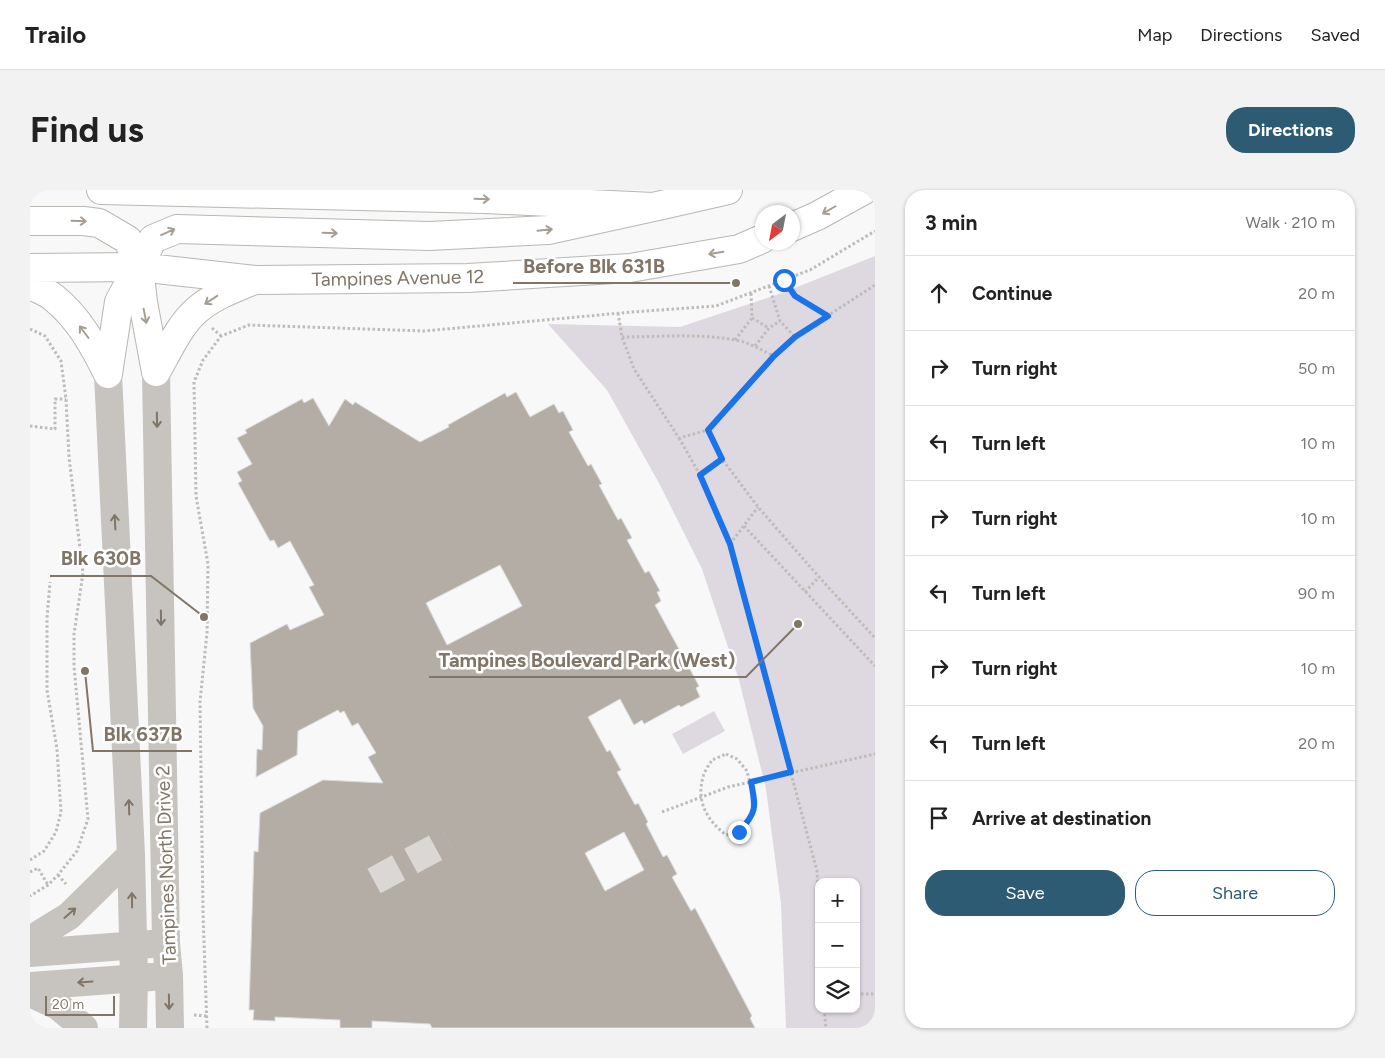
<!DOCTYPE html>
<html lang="en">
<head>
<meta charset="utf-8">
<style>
	:root { --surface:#fff; --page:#f2f2f2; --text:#222; --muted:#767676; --line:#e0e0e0; --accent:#2d5b73 }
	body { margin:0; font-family:Figtree,sans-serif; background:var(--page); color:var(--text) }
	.controls { position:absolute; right:15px; bottom:15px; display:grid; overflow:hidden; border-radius:10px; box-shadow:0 1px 4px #0004 }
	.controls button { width:45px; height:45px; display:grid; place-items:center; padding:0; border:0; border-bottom:1px solid var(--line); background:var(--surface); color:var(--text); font:25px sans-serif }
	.compass { position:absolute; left:725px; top:15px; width:45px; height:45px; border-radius:50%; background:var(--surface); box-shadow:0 1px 4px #0004; rotate:212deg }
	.scale { position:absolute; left:15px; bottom:12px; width:70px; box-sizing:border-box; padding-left:5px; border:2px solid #807566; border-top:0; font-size:14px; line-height:18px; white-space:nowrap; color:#807566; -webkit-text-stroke:4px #fff; paint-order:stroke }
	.stop { position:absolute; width:15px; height:15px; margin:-11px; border:4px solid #1a73e8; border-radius:50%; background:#fff }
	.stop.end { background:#1a73e8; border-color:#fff; box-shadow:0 1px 5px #0008 }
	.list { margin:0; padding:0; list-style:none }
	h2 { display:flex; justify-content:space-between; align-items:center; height:65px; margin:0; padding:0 20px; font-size:21px }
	h2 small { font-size:16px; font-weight:400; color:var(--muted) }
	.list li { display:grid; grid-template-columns:32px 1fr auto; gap:15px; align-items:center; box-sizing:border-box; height:75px; padding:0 20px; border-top:1px solid var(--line) }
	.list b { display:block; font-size:19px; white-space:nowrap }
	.list em { font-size:16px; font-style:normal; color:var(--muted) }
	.actions { display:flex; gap:10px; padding:15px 20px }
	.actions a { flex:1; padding:11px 0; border:1px solid var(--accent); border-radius:20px; text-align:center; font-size:18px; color:var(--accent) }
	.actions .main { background:var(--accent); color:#fff }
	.icon { flex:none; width:28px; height:28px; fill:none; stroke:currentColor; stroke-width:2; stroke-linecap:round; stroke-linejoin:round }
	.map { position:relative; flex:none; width:845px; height:838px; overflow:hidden; border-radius:20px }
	header { display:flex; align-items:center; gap:30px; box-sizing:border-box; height:70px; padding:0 25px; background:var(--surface); border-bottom:1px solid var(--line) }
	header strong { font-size:24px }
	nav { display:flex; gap:28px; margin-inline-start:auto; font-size:18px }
	.intro { display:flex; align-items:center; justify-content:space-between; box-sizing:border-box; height:120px; padding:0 30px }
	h1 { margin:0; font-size:35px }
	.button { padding:12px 22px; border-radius:20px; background:var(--accent); color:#fff; font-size:18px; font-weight:700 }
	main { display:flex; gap:30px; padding:0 30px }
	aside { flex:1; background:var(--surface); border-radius:20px; box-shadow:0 1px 4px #0004 }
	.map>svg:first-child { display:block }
</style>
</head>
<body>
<header>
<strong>Trailo</strong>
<nav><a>Map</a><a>Directions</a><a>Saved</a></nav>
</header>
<div class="intro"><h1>Find us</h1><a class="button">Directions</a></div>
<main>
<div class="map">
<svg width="845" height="838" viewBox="0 0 845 838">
	<rect width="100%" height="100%" fill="#f8f8f9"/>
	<path fill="#ded9e0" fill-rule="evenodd" d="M845,66V838H756L751,714L736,599L709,490L672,379L630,295L577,200L518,134L650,137L752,103ZM789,692H826V819H789Z
		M684,521L695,541L653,564L642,544Z"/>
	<path fill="#b4ada6" stroke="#dadadb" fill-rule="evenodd" d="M486,202L500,227L524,214L529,223L533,221L543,240L539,242L558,276L561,274L572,294L569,295L588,330L591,328L602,348L597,350L615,383L619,381L630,401L627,402L631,411L625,415L669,496L666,498L670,507L651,517L649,515L614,534L612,530L604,535L590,509L558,527L577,562L580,560L591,580L587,582L605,615L608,613L618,632L616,634L633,667L637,665L647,684L642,687L661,721L665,718L722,826L720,828L725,838H402L400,834L342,831V838H310V830L245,827V831L223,830L224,820H219L224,661L228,662L230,623L293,590L353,593L338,567L346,563L328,533L322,536L314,521L310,523L308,520L268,541L267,565L226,587L227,559L232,560L233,536L223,518L220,453L257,434L260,440L294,425L279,397L284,395L260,351L248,358L244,350L240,351L208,293L212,291L207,282L222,274L207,248L217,243L215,240L272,209L274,213L283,208L299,236L315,209L323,215L325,212L390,252L419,237L418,235L475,203L477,207ZM470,375L492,416L417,455L396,413ZM594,642L614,680L575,701L555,663Z"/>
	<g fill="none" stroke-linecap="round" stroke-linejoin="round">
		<path stroke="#dad7d4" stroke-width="28" stroke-dasharray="28 14" stroke-linecap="butt" d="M344,691L418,651"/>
		<defs>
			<path id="major" d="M71,0L455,9L623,17L698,0
				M0,31H53L69,33L98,50L109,77L113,112L126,182
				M762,37L787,26L834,0
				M0,78L109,77L226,90L438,88L600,78L709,59L732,49
				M0,95C8,99 17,102 24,108C49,128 64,156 78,184
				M126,182C137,163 150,134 167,120C183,106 203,99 222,91
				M78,184L89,112L123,49L147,39L399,46L518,40L623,17"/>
		</defs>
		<use href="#major" stroke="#bab6b1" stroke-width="30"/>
		<path stroke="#bebbb8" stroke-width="3" stroke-dasharray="2.5 2.5" stroke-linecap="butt" d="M754,90L765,106L798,126
			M739,96L750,131L765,147
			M588,123L592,147L604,179L649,248L678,240L692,269L728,317L789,387L845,448
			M722,128L739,138
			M182,138L191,146
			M0,139L15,146L31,171L36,209L39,267L53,383L44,444V476L58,629L47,661L28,685L18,695L0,706
			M592,147C629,147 668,143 705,150C719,152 731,160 744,166
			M705,150L722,128L721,103
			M725,156L739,138L750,131
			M0,236L25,239V209H36
			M678,240L729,182L765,147L845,95
			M649,248L670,285L700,354L787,681L789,712
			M670,285L692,269
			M714,336L845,476
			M700,354L728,317
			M775,402L789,387
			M696,564L707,569L717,581L724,610L722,627L709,642L696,645C677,630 666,612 673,587C674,582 679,575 682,570Z
			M632,622L698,597L845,564
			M0,670L14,661L26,642L31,622L27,559L17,500V428L20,392
			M0,682L8,678L18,695
			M28,685L36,694
			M826,804H845
			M794,819L796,838
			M164,825L177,826
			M177,838L173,722L170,512L177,443L178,374L166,306L164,192L173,170L191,146L219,135L394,141L602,122L686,116L780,80L845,41"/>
		<path stroke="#c7c4bf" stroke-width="28" d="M126,182L136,753L139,785L140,838
			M78,184L101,665L104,788L103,838
			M0,750L39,726L101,665
			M0,763L122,754
			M0,796L122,787
			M0,803L28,816L54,838"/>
		<use href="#major" stroke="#fff" stroke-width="28"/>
	</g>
	<defs><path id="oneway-shaft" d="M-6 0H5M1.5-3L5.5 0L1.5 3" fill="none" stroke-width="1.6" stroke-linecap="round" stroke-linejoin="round" transform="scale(1.25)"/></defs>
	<g stroke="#a69e94">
		<use href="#oneway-shaft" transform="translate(452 9) rotate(2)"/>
		<use href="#oneway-shaft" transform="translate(799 20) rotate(150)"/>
		<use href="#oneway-shaft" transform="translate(49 31) rotate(2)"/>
		<use href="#oneway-shaft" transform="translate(515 40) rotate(-6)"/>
		<use href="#oneway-shaft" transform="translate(138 42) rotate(-24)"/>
		<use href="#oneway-shaft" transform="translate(300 43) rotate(2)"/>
		<use href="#oneway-shaft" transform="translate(686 63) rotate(170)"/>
		<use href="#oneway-shaft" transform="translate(181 110) rotate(147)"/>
		<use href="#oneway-shaft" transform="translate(115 126) rotate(79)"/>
		<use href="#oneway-shaft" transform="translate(54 142) rotate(-127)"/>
	</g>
	<g stroke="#807566">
		<use href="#oneway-shaft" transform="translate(127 230) rotate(89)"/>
		<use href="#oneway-shaft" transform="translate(85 332) rotate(-93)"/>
		<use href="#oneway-shaft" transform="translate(131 428) rotate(89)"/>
		<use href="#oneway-shaft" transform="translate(99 617) rotate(-92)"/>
		<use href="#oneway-shaft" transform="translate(102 710) rotate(-91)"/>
		<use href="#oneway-shaft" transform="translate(40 723) rotate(-41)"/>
		<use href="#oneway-shaft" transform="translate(55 792) rotate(176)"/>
		<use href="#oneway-shaft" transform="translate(139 812) rotate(89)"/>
	</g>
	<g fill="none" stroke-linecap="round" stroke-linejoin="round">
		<path stroke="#1a73e8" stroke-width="6" d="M709,642C727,622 726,618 721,592L761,582L700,354L670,285L692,269L678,240L744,166L765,147L798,126L765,106L754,90"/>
	</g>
	<g text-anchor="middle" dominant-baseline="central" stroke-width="5" stroke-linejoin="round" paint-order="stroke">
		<g font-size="19" fill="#807566" stroke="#fff">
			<text transform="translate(368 88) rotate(-1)">Tampines Avenue 12</text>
			<text transform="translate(136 675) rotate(-92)">Tampines North Drive 2</text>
		</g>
	</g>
	<path fill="none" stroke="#807566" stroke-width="2" d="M706 93L645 93H483M174 427L121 386H20M768 434L716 487H399M55 481L63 561H162"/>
	<g fill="#807566" stroke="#fff" stroke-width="2">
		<circle cx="706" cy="93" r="5"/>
		<circle cx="174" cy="427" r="5"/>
		<circle cx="768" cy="434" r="5"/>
		<circle cx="55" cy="481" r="5"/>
	</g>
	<g font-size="20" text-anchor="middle" font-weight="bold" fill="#807566" stroke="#fff" stroke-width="5" stroke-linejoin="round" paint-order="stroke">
		<text x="564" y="83">Before Blk 631B</text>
		<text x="71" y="375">Blk 630B</text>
		<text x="557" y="477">Tampines Boulevard Park (West)</text>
		<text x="113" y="551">Blk 637B</text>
	</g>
</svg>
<div class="controls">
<button>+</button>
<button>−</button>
<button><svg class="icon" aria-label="layers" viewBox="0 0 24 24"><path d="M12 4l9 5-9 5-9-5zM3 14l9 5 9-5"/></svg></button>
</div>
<svg class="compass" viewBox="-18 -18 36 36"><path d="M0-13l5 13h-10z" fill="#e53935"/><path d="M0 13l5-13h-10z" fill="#767676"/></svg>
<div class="scale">20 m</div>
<div class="stop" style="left:754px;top:90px"></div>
<div class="stop end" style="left:709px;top:642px"></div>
</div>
<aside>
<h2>3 min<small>Walk · 210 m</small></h2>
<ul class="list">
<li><svg class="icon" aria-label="ahead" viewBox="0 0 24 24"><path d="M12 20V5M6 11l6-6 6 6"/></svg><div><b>Continue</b></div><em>20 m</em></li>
<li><svg class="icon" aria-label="right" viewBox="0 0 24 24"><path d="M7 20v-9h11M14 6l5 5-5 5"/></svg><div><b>Turn right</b></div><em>50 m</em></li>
<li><svg class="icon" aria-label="left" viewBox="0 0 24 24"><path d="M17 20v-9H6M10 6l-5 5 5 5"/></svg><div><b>Turn left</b></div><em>10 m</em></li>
<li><svg class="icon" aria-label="right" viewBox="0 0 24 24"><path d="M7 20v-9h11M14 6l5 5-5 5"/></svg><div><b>Turn right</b></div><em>10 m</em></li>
<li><svg class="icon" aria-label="left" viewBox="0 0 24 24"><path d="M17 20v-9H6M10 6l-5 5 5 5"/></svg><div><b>Turn left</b></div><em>90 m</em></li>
<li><svg class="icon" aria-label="right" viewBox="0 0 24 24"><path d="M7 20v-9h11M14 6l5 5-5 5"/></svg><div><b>Turn right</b></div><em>10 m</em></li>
<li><svg class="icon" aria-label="left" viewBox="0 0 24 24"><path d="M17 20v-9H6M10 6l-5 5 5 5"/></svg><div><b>Turn left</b></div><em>20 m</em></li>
<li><svg class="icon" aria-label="arrive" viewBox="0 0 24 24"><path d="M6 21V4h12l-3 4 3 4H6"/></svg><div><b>Arrive at destination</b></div></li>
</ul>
<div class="actions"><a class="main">Save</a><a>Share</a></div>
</aside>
</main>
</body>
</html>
